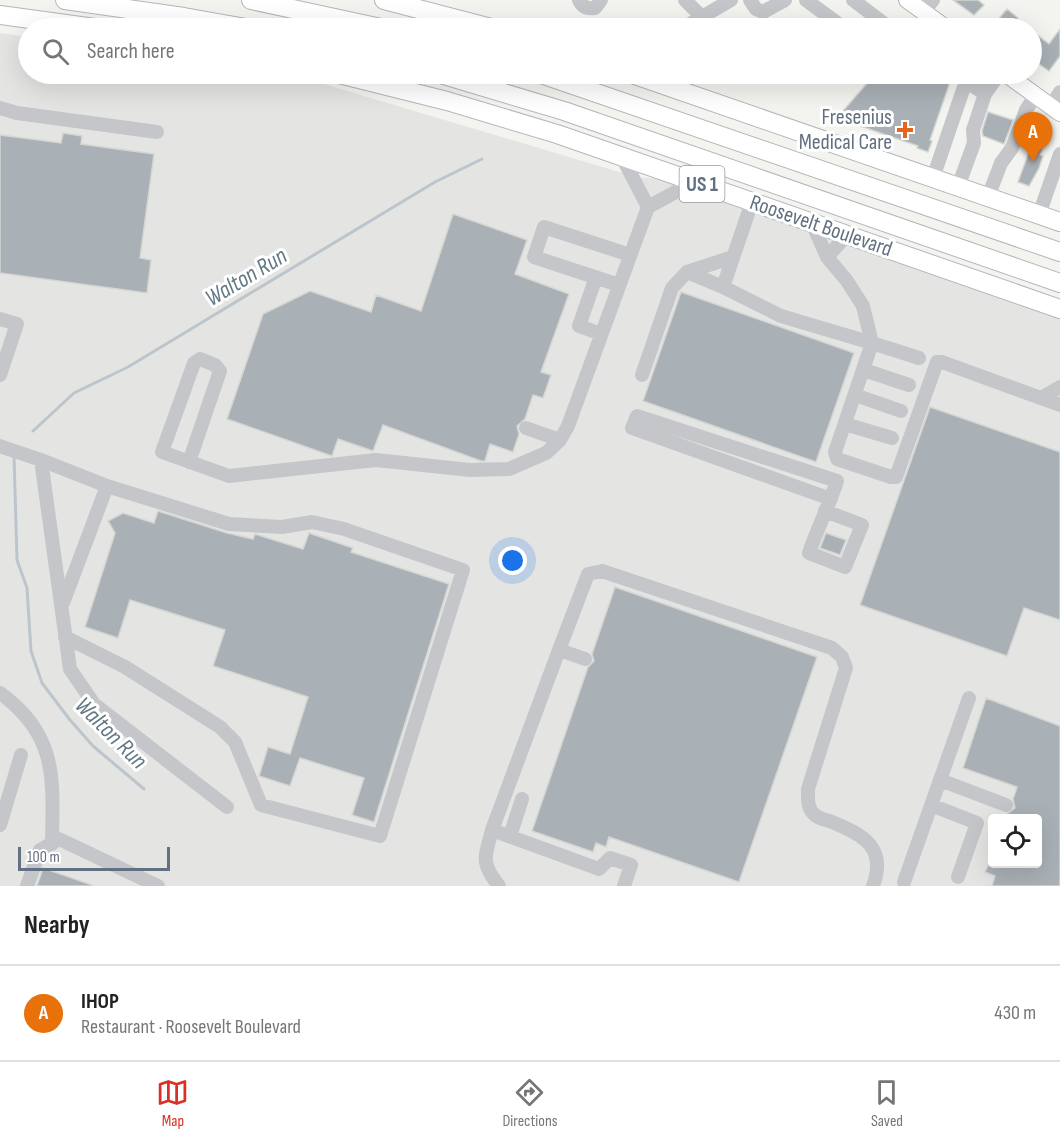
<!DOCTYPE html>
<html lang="en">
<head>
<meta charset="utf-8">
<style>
	:root { --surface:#fff; --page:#f6f6f6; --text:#222; --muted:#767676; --line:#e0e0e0; --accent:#d93025 }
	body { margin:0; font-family:"Sofia Sans Condensed",sans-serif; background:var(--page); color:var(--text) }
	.controls { position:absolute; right:18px; bottom:18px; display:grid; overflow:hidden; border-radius:6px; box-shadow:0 6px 24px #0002 }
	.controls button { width:54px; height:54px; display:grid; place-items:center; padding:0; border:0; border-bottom:2px solid var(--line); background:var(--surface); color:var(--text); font:30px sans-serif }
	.scale { position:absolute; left:18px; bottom:15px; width:152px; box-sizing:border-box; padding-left:6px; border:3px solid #627081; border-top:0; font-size:16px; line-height:21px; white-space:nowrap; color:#627081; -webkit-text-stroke:4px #fff; paint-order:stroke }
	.you { position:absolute; left:513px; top:561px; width:21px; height:21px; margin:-15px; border:4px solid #fff; border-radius:50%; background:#1a73e8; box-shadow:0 0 0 9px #1a73e833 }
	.badge { display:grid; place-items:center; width:39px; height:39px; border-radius:50%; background:var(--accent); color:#fff; font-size:20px; font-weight:700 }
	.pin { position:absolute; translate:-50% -50px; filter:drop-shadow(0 2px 3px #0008) }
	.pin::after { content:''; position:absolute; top:32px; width:21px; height:18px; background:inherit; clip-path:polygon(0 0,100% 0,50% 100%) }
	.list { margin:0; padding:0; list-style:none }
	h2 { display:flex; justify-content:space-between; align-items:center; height:78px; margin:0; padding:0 24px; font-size:26px }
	h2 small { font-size:20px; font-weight:400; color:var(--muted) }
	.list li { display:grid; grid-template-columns:39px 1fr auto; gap:18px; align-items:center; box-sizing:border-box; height:96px; padding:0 24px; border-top:2px solid var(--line) }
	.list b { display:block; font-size:22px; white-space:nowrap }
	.list p { margin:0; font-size:20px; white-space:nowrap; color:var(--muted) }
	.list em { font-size:20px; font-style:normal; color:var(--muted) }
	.icon { flex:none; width:33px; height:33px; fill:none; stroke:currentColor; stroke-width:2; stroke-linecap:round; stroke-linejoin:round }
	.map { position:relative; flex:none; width:1060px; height:886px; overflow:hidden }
	.search { position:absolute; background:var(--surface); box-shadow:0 6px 24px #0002; left:18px; right:18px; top:18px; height:66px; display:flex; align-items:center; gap:15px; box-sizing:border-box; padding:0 21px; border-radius:33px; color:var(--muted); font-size:22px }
	.sheet { height:174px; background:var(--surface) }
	nav { display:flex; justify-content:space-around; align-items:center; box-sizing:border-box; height:84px; border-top:2px solid var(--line); background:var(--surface); font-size:16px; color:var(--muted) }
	nav a { display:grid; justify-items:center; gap:3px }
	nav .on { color:var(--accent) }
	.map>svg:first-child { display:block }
</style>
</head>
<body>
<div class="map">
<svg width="1060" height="886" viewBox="0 0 1060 886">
	<rect width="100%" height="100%" fill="#f3f4ef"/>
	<path fill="#e4e5e3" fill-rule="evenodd" d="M0,33L28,37V74H281L297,76L636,177L694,182L1060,311V886H0ZM992,818H1038V864H992Z"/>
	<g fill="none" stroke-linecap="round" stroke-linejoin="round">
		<path stroke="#bcc5cc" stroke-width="3" d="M33,431L74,393L128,367L435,182L482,159
			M14,455L17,560L27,588L31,651L42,683L70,720L93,746L144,789"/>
	</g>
	<path fill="#a9b0b6" stroke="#d5d5d2" stroke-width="1.5" d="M953,0H978L984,5L974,15Z
		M1007,9L1018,18L1010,28H991Z
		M1060,29V56L1049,71L1032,59V33L1035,36L1036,34L1049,44Z
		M875,74H931L950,82L930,140L932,141L928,152L917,148L918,146L837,118Z
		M988,112L1013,120L1004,144L983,136L982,131Z
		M63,133L82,136L81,144L154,154L140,258L151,260L147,293L0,273V135L61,143Z
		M1034,138L1045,142L1040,155L1043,156L1039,168L1029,186L1018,182Z
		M453,214L527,240L515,274L569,294L541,372L551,375L543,398L533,395L525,419L517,426L519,434L513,452L490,444L485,461H481L383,425L373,451L338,439L332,456L227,419L263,314L310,291L371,312L376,295L421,311Z
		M681,292L854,353L816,462L643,401Z
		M930,407L1060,452V620L1024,608L1007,656L860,605Z
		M158,511L227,533L253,539L255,534L258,535L303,549L309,533L353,548L351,552L449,584L374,822L352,815L364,778L300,758L290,786L259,776L268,747L290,754L308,697L213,666L225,630L130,600L118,638L85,627L115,533L108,521L123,513L154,523Z
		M826,533L846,540L840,555L820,548Z
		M615,587L817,657L739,882L609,837L606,847L596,843L593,852L532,831L588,667L594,661L592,654Z
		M986,698L1060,726V886H992L995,876L985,872L989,864H1038V819H1005L1007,814L1015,808L1013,799L1017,787L963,768Z
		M43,868L92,885V886H37Z"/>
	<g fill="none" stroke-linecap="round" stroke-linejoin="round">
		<defs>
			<path id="major" d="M907,0L946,28
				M1006,74L1060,113"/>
			<path id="highway" d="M65,0L184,17L246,28
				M251,0L381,28
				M384,0L491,28
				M0,15L95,28
				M339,74L447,101L557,134L1060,309
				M440,74L564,111L1060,283
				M541,74L1060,252
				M632,74L1060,222"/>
		</defs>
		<use href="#major" stroke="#b4b7bc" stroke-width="18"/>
		<use href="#highway" stroke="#b4b6ba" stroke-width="20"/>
		<path stroke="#c4c6ca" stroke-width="14" d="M579,0C582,7 588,9 595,8L601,0
			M685,0L702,17
			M750,0L756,9L763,12L785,0
			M806,0L844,28
			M853,0L890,28
			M923,12L933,0
			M683,28L731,0
			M955,74L985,94
			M1051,106L1060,92
			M0,108L17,113L157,132
			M622,157L648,207
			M933,178L966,81L972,74
			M958,187L974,143L973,130L985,94L999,74
			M988,197L1001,163L1012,148L1026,110L1036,95
			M752,202L723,287L781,316L872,343L863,306L847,281L827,257L812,223
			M1039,215L1060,154
			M827,257L847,235
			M687,272L733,257
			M596,277L579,326L601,334
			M619,285L534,257L544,227L630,255
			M0,319L17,324L0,375
			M919,358L872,343L835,452L837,459L891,477H896L937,362H942L1060,405
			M864,370L909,385
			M642,375L672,288L687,272L723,287
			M855,395L901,411
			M1041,398L1060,387
			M845,424L892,438
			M526,428L560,440
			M0,446L41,460L70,669L94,704L227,807
			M41,460L107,486L63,603
			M189,462L220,371L215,365L200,359L194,363L162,452L229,476L376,460L470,470L509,469L546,453L560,440L568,426L648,207L694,182
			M825,511L862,525L845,567L809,553C817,529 829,506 837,481L637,416L632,428L831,499
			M65,637L125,667L220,727L235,742L261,805L380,836L463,570L344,529L312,522L282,527L229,524L107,486
			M559,650L588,574L602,571L832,648L842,657L846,668L808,789C808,799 807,809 815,815C819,819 827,820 832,822C864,835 887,848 873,886
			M0,693C58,735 53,779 52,844
			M940,780L1006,805
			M931,805L977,823L958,877
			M0,825L21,755
			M492,830L599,869L610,858L631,865L624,886
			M510,836L522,799
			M904,882L969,698
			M27,886L40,850L59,839L158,886
			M499,886C480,862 485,857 492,830L559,650L585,659"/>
		<use href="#major" stroke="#fff" stroke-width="16"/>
		<use href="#highway" stroke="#fff" stroke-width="18"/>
	</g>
	<path fill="#e5651f" stroke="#fff" stroke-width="2" d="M902 121h6v6h6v6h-6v6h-6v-6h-6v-6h6z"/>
	<g text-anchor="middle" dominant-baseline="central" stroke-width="6" stroke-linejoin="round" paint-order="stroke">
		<rect fill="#fff" stroke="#919ba7" stroke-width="1.5" x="679.5" y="166" width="45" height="36" rx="4.5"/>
		<g font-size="21" font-weight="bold" fill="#627081">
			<text x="702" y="184">US 1</text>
		</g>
		<g font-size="22" fill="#627081" stroke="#fff" text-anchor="end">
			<text x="892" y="117">Fresenius<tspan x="892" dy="25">Medical Care</tspan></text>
		</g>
		<g font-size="22" fill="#627081" stroke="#fff">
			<text transform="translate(821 226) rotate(19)">Roosevelt Boulevard</text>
		</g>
		<g font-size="24" font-style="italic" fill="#637885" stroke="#fff">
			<text transform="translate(246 277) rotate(-31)">Walton Run</text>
			<text transform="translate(111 733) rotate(45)">Walton Run</text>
		</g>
	</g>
</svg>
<div class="controls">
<button><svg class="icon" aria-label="locate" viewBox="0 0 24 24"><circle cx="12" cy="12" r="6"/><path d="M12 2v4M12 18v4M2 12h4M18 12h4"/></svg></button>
</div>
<div class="scale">100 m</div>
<div class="you"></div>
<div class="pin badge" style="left:1033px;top:162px;background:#e8710a">A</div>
<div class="search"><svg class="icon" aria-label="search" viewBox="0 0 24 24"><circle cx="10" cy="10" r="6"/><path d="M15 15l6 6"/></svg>Search here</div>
</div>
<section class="sheet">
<h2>Nearby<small></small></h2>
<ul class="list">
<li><span class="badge" style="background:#e8710a">A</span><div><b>IHOP</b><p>Restaurant · Roosevelt Boulevard</p></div><em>430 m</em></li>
</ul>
</section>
<nav>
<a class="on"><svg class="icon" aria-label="map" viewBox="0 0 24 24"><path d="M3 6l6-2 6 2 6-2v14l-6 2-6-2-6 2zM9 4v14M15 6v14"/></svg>Map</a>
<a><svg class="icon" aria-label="directions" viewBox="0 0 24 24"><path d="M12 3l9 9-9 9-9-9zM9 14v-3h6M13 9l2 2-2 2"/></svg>Directions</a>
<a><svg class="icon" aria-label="saved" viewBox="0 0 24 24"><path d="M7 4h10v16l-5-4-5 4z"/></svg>Saved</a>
</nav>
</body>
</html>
